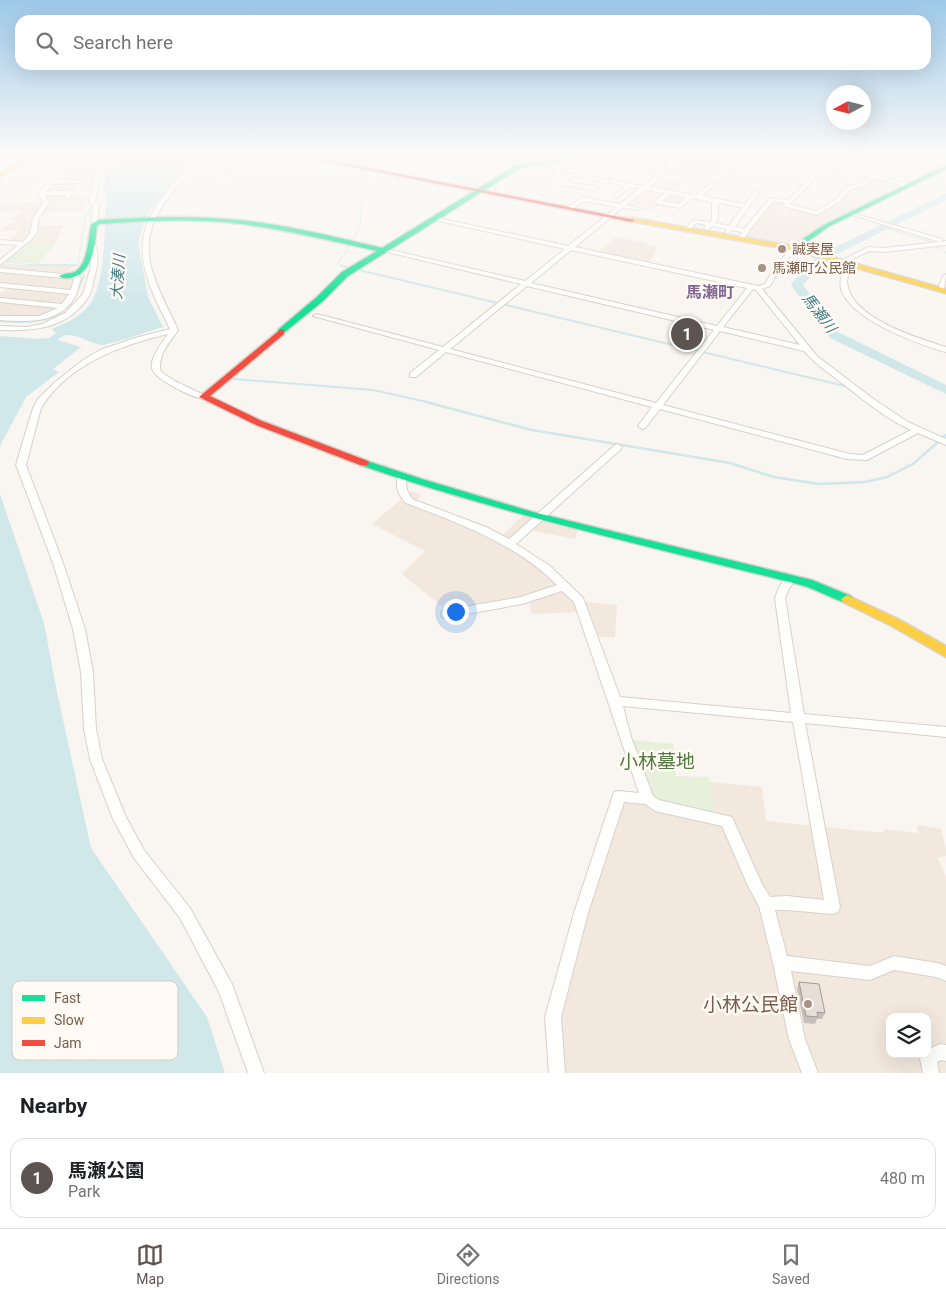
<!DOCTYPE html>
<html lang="en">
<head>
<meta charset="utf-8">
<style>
	:root { --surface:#fff; --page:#f6f6f6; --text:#202124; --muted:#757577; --line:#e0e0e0; --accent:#5c5450 }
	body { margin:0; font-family:Roboto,"Noto Sans JP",sans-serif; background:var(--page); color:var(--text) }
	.controls { position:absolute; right:15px; bottom:15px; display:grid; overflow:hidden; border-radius:10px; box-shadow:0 5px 20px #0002 }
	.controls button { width:45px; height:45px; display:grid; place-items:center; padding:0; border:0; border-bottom:1px solid var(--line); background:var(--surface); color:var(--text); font:25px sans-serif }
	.compass { position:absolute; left:826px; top:85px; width:45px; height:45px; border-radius:50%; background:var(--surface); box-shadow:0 5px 20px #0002; rotate:263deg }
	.you { position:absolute; left:455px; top:611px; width:18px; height:18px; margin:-12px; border:4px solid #fff; border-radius:50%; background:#1a73e8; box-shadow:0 0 0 8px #1a73e833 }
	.badge { display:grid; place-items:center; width:32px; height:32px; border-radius:50%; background:var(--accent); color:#fff; font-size:16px; font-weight:700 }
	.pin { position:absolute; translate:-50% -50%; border:2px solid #fff; box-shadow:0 1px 5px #0006 }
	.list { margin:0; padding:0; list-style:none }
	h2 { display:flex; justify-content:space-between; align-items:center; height:65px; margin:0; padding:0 20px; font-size:21px }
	h2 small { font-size:16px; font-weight:400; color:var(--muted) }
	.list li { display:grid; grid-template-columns:32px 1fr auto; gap:15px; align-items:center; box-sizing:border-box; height:80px; margin:0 10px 10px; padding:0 10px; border:1px solid var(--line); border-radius:15px }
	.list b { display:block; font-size:19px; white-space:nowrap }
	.list p { margin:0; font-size:16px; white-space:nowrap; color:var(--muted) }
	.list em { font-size:16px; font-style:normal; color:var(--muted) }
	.icon { flex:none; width:28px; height:28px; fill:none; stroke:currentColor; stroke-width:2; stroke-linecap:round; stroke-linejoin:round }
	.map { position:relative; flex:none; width:946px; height:1073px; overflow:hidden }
	.search { position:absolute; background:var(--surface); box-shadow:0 5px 20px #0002; left:15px; right:15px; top:15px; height:55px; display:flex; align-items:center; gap:12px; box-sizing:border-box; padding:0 18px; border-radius:15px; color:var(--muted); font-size:19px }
	.sheet { height:155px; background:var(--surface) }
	nav { display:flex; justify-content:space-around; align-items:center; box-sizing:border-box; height:70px; border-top:1px solid var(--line); background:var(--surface); font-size:14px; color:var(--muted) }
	nav a { display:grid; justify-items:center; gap:2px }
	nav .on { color:var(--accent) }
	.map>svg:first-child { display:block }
</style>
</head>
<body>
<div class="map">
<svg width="946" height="1073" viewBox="0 0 946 1073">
	<rect width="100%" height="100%" fill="#f9f5f0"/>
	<path fill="#f2e8de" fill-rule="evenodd" d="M80,157H102L66,197H85L81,204L85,211H50L47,215H39L48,203L44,193Z
		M684,157H726L715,169L735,173L721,185L686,180L670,191L644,187Z
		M875,176L909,186L854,214L793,248L741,239L772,199L789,202L787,205L817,213L838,200L852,186Z
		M644,189L666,192L656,202L669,192L691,196L674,208L658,206L652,211L623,205Z
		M10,201L21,203L24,201L39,202L31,235L23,243L8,242L19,231H0L7,225L16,221L12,218L22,212L17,210L6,212L0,211V205Z
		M65,225L54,244L29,243L36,234L39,226Z
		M616,237L648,243L646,245L658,247L649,263L598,252Z
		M2,263L30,266H74L64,274L0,268Z
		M0,271L73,278L75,280L72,289L69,290L0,283Z
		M11,287L70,294L62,304L59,305L0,299V294Z
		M0,302L55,307L56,308L45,316L28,318L0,316Z
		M411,491L422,495L415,501L501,536L524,515L578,529L575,539L530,530L516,544L569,584L585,602L617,605L615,637H587L580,612L532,614L529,602L452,615L402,574L425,551L372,524Z
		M710,782L762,787L766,821L883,833L884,829L918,833L917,825L941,829L946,849V856L938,858L946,877V1073H552L548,1018L618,793L715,814ZM890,1017H927V1054H890Z"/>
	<path fill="#e7f0db" d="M27,243L55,244L38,264L5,261Z
		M685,322L704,326L693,341L706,344L700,351L668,343Z
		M631,740L673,744L676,776L709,777L715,814L657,802L652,798Z"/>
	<path fill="#d0e8ea" d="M115,157H191L185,168L147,215L138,243L148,297L163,327C151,330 111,345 102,345C87,344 71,327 58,340L81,347L53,369L59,372L26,397L0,446V336L38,339L49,338L56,333L52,329C64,324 76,319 86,309C106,289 104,232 106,204V195L104,192L106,173Z
		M0,494L44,623L57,692L91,848L207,1017L225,1073H0Z"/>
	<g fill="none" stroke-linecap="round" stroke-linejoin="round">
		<path stroke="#d0e8ea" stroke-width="1" d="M299,158L305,157
			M230,169L293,158
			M0,177L39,157
			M84,203L92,180L88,176L102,157
			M197,217L232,171
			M882,227L931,242L946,253
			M353,240L360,226L362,201L388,157
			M0,261L31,265H77
			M78,264L85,219L90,211L84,204
			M337,265L349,247"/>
		<path stroke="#d0e8ea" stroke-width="2" d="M28,265H77
			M341,266L348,267
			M359,270L849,387
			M0,321C44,325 67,320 84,276
			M234,379L373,390L432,403"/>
		<path stroke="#d0e8ea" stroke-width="2.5" d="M426,402L532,430L730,463L774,477L819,484L865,482L887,477L913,464L946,435"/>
		<path fill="#d0e8ea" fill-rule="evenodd" d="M946,193V200L825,260L803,285L838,332L946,385V394L830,338L791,285L794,280L817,256Z"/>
		<defs>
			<path id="street" d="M75,157H81L73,165H93L96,167L93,169L70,168L57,180H82L85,182L84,183L54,184L46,191H71L74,193L67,199L64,197L66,195H45L49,203L39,218L37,232L33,238L0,265V260L18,245L0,244V240L23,242L30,234L33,218L43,203L38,193Z
				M105,157H110L98,175L100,178L95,201L99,206L97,220L99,222L96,224L91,220L93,206L89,201L94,178L92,175Z
				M190,157H196L192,161C192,173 179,183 172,193C129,245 154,277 178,330C170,342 156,357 161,372L175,381L208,397L207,399C196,400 153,379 152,368C150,357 162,343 168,334C121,345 68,364 41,408L26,465L63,563L85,629L93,672L96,729L102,759L126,817L144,850L190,908L232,984L264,1073H248L219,992L180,918L134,858L113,819L90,759L84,729L81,672L73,629L53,563L16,465L33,408L38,399L54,383L83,360L100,350L135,338L170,329C164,316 157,304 152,291C129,234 151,210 186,168V161Z
				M568,157L573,161L560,171L643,186L670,164L650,161L635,172L632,170L633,169L644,160L632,158V157L673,161L679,157H684L649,187L696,195L711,183L714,185L702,196L745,204L754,191H758L759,192L735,227L744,229L770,198L788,200L805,183L820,163L770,159L768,157L822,160L825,157H829L826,161L911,185L912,186L909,188L875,178L866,184L851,189L840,201L817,215L784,206L785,203L773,201L752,227L743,240L741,241L738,239L742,232L732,230L728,234L725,232L727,229L712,226L707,230L704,228L706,225L696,223L689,231H685V229L693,220L710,222L712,220V202L692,198L680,208L658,204L655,202L665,193L645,190L626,205L638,208V210L622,208L575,247L758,286L765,284L770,275L791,247H795L796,248L776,275L770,286L762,289L817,356L872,398L908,422L946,439V445L918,433L867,460L847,459L660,409L645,428L642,429L638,426L652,407L446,352L416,377H410V373L439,350L313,316L317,314L443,347L521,284L379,250L382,248L525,281L565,249L430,219L433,217L568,246L617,207L584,201L572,209H568V207L583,197L620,204L640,188L630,187L617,197L614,195L615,194L625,186L607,182L593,190L561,185L558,183L559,182L568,175L517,165L520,163L555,170L567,161L565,159ZM824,164L869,177L862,182L847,187L836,199L816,211L790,204L809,185ZM574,176L600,181L592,186L566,182ZM670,194L686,197L679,204L662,201ZM718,203L742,207L729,226L715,223L718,220ZM571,250L747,288L717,326L531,283ZM527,286L714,330L656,403L450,349ZM753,289L756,290L800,345L723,327ZM720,331L804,351C815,364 829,373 843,384C864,400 886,419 911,430L863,455L850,454L663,405Z
				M586,157H595L617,161L624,157H630L618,165Z
				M0,160L4,162V164L0,166Z
				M852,213L942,239L943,240L941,242L946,241V245L884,252L869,251L845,263H841V261L868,247L884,248L940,242L852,215Z
				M89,241H93C100,252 98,265 94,278C93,283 92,291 89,296C68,329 35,331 0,330V326L27,327L42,324L65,313L83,294L90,270L92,249L88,242Z
				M850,262L853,264C851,269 847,276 847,282C850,318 917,338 946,347V352C920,345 832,314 841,278C842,273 845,265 850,262Z
				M0,268L63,274L66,276L63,278L0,272Z
				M72,274H76L81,278C79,284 78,291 75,297C59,324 27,322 0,320V316H39L58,308L0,302V298L62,304L69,294L0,287V283L71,290L74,279L71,275Z
				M946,274L944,289L939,290L938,289L943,276Z
				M618,444L622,447L621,449L516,544L550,566L583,598L620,697L791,713L775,598C778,590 782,578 791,576L796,579L789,589L785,598L804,714L946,727V737L805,723L840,907L838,912L833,914L787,910H775L787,956L870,966L894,956L937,963L946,966V981L936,977L894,970L870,980L791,971L805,1039L818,1073H802L789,1039L773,963L759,906L748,886L722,826L655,811L645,804L624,802L588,913L561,1017L565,1073H549L545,1017L574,913L614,792L619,791L639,793L574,602L562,591L522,604L446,618L442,617L441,614L442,611L446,610L521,597L557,585C515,543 460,524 406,503C398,495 394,485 399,474H405L407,490L412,499L486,527L509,539L615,445ZM623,706L793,722L824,900L787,896L770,897L761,882L732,817L659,800L653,796L631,737Z
				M940,1044L946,1045V1061L941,1060L937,1062L939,1073H923L920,1058L921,1054H927V1050Z"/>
			<path id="fast" d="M576,157H590L520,168L348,276L323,301L281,335L278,334V330L317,297L342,272L377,251C332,241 287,230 241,224C194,218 147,221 100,224L97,226C95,244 93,274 70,278C65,278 63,279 59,276C64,273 70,274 75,272C88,264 88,238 91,225L98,220C145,217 192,215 239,220C288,225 335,237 382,248L516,165Z
				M946,165V169L828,227L796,250L789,248L824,225Z
				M364,460L422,479L533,512L812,580L851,596L853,599L847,603C831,599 817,589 801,585C654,547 505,515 360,465L359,463L360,461Z"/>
			<path id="slow" d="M31,157H38L0,177V173Z
				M632,218L793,246L946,289V293L792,250L630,221V219Z
				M847,595L900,620L946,646V657L892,626L843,602L841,599Z"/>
			<path id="jam" d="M302,157H312L635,220L632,222Z
				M281,329L284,330V334L210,396L262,421L368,461L369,463L368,465H360L256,425L199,397Z"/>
		</defs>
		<use href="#street" stroke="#d7d1cb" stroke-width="2"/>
		<use href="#fast" stroke="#d9d2cb" stroke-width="3"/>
		<use href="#slow" stroke="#d9d2cb" stroke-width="3"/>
		<use href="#jam" stroke="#d9d2cb" stroke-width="3"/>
		<use href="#street" fill="#fefefd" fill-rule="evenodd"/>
		<use href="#fast" fill="#16e098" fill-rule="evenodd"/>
		<use href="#slow" fill="#ffcf43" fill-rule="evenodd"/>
		<use href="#jam" fill="#f24e42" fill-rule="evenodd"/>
	</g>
	<path fill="#c6bfb9" d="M799,982L825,1013L822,1019H817L815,1024L804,1023L797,989Z"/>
	<path fill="#e6ded7" stroke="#a19b96" d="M799,982L819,984L825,1013L817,1012L818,1017L806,1016Z"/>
	<linearGradient id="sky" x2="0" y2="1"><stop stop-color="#9ec9e9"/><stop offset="0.51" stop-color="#fcfaf8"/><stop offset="1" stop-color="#fcfaf8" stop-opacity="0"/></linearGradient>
	<rect width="946" height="307" fill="url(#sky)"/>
	<g fill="#a69286" stroke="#fffaf3" stroke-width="2">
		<circle cx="782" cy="249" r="5"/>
		<circle cx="762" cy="268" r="5"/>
		<circle cx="808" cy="1004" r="5"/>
	</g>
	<g text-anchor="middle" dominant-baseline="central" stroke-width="5" stroke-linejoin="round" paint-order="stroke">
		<g font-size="14" fill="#7a5c4d" stroke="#fffaf3" text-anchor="start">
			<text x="792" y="249">誠実屋</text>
			<text x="772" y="268">馬瀬町公民館</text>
		</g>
		<g font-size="15" font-style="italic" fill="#437c86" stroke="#fffaf3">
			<text transform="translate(118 277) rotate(-86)">大湊川</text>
			<text transform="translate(819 313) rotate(52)">馬瀬川</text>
		</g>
		<g font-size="16" font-weight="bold" fill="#846695" stroke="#fffaf3">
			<text x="710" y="292">馬瀬町</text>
		</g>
		<g font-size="19" fill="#537a41" stroke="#fffaf3">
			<text x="657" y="761">小林墓地</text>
		</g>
		<g font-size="19" fill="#7a5c4d" stroke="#fffaf3" text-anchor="end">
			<text x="798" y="1004">小林公民館</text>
		</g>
	</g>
	<rect x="12" y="981" width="166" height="79" rx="8" fill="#fffaf3" stroke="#d7cbc1" stroke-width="1"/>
	<rect x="22" y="995" width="23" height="6" fill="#16e098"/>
	<rect x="22" y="1017" width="23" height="7" fill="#ffcf43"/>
	<rect x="22" y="1040" width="23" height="6" fill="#f24e42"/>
	<g font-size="14" fill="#7a5c4d">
		<text x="54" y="1003">Fast</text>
		<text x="54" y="1025">Slow</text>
		<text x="54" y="1048">Jam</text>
	</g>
</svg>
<div class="controls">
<button><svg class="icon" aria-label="layers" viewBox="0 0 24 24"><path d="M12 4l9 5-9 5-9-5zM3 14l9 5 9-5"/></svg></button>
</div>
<svg class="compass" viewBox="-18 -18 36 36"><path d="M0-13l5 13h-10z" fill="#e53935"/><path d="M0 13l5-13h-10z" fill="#757577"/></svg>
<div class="you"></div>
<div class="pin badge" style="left:687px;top:334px">1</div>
<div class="search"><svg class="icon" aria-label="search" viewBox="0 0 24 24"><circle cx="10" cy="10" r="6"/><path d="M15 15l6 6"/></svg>Search here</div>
</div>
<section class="sheet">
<h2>Nearby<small></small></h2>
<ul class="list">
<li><span class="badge">1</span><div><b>馬瀬公園</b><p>Park</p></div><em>480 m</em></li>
</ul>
</section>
<nav>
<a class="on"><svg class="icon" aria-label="map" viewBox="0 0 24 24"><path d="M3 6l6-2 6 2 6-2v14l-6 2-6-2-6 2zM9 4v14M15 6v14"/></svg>Map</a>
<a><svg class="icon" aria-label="directions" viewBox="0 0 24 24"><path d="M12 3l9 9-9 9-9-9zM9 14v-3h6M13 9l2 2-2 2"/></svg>Directions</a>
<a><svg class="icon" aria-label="saved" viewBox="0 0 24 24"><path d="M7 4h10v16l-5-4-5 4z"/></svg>Saved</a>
</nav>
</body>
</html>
